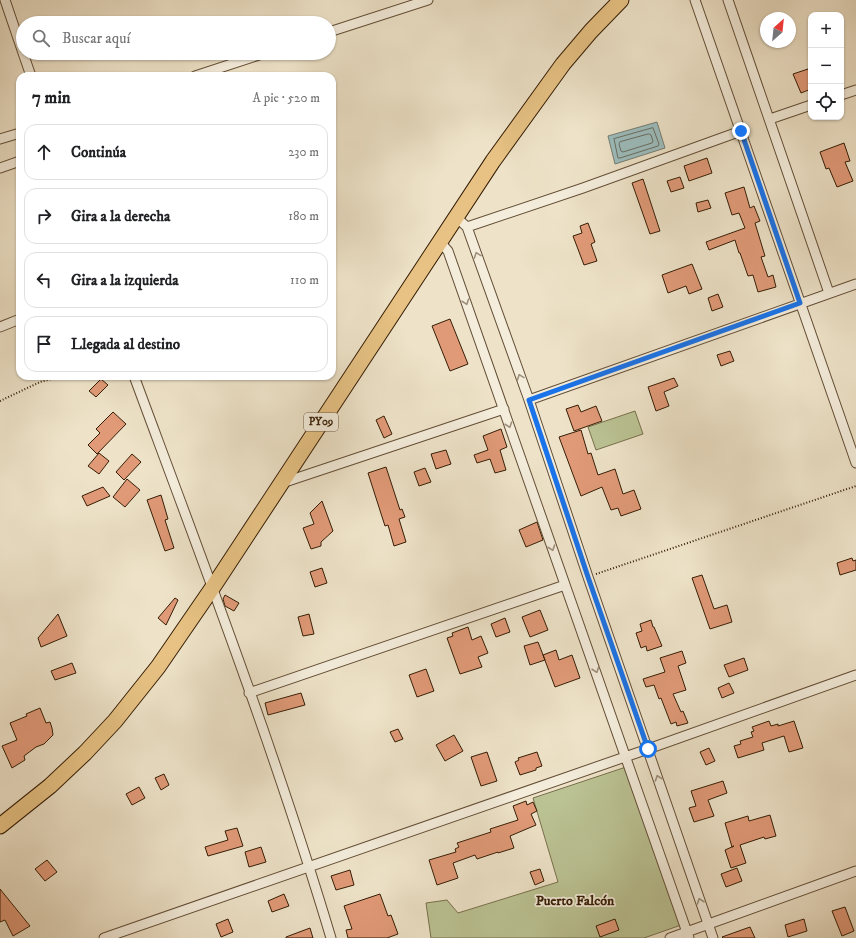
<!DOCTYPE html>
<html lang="es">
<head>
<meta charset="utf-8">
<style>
	:root { --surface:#fff; --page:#f6f6f6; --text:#202124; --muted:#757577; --line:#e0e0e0 }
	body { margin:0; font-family:"IM FELL DW Pica",serif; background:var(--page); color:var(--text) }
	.controls { position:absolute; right:12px; top:12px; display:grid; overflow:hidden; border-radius:8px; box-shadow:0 1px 3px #0004 }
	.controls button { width:36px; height:36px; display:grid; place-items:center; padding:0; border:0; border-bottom:1px solid var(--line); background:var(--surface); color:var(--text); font:20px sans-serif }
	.compass { position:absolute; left:760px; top:12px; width:36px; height:36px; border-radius:50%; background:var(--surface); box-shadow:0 1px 3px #0004; rotate:27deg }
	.stop { position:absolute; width:12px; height:12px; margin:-9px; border:3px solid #1a73e8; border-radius:50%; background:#fff }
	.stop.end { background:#1a73e8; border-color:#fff; box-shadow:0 1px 4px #0008 }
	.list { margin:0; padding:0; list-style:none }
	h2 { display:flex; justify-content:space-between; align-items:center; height:52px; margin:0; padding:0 16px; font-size:17px }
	h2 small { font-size:13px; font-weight:400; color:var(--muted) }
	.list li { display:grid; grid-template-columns:26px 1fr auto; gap:12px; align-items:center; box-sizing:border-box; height:56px; margin:0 8px 8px; padding:0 8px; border:1px solid var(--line); border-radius:12px }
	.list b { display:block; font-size:15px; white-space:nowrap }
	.list em { font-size:13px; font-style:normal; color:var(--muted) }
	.icon { flex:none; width:22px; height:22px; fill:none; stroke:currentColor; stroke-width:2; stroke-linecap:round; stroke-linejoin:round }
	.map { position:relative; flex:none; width:856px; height:938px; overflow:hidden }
	.search { position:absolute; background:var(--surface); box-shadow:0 1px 3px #0004; left:16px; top:16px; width:320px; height:44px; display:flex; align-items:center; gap:10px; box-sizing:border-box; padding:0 14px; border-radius:22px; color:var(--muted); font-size:15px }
	.panel { position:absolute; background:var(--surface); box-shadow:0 1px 3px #0004; left:16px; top:72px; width:320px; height:308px; border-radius:12px }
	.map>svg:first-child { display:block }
</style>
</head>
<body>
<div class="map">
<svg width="856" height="938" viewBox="0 0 856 938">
	<rect width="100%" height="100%" fill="#eee3c9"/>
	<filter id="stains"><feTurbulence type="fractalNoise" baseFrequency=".005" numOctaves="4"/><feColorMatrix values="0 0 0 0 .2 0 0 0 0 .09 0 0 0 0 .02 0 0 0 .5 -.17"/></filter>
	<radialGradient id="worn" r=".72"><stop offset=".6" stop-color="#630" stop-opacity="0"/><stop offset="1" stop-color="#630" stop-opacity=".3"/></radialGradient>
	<path fill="#bbc394" stroke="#78704c" d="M635,411L643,434L596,450L588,427Z
		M629,766L684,924L644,938H431L426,903L447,900L458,913L558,882L533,798Z"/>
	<path fill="#9cbdbe" stroke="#737d74" d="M657,122L665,148L615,164L608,136Z"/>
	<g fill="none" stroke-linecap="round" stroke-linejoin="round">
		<path stroke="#686d62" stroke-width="1" d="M653,128L659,144L658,146L620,158H618L614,139Z
			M649,134L651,135L653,141L652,143L623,152L621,151L619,144L620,142Z"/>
	</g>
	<path fill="#e19a78" stroke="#351d05" d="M808,69L811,77V89L801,93L793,74Z
		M844,143L850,161L845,162L853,181L837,187L829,168L826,169L820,152Z
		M707,158L712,173L689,181L684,166Z
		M680,177L684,188L671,192L667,181Z
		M643,179L660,231L650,234L632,183Z
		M744,187L750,208L754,206L760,221L755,223L765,256L761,257L768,277L773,275L776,287L758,292L753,275L748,276L740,253H739L735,240L709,250L706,242L745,228L739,213L732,215L725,193Z
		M708,200L711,208L698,212L696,203Z
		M588,223L595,242L591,244L597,261L584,265L573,236L582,233L580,226Z
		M692,264L702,289L689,294L686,286L668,293L662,275Z
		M718,294L723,307L712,311L708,298Z
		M450,319L468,364L450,371L432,326Z
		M730,351L734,361L721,366L717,355Z
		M674,378L678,386L664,392L669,406L656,411L648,387Z
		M101,379L108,385L96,397L89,391Z
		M578,405L581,412L596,406L602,421L574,431L566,409Z
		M113,412L126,424L97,454L88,445L100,433L96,429Z
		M384,416L392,434L384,438L376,420Z
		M501,429L507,447L500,450L506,470L495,473L490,459L477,463L474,455L488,450L483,436Z
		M581,430L588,454L591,453L598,475L615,469L623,494L634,490L641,509L621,516L618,508L611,510L602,487L581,496L559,437Z
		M446,450L451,464L436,469L431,454Z
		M99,453L109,461L99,474L88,466Z
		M132,454L141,462L124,480L116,472Z
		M386,467L400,510L402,509L405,517L399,519L406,542L394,546L388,525L385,526L368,473Z
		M425,468L431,482L419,486L414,472Z
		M127,479L140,490L125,507L113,497Z
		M103,487L110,496L87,506L82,496Z
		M161,495L168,519L165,520L174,548L165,551L147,500Z
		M322,501L333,531L321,542V546L311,549L303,528L314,524L310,513Z
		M537,522L543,540L526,547L519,530Z
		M852,558L853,561L856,560V570L840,575L837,563Z
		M322,568L327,583L315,587L310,572Z
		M702,575L714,609L727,605L732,622L710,629L692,578Z
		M225,595L239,603L234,611L225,606L223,599Z
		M175,598L178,600L166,625L158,618Z
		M540,610L548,630L530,637L522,617Z
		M58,614L67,636L41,647L38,638Z
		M309,614L314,634L303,636L298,617Z
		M505,618L510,632L496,637L491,624Z
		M651,620L653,627H654L662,646L647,651L646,646L641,648L636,633L642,631L640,624Z
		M468,627L472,640L481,636L488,653L478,657L482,667L460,674L447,638L453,636L452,633Z
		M538,642L545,660L530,665L524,646Z
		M556,650L559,660L572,655L580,678L555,687L543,655Z
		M682,651L686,663L678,666L686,690L673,694L681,712L683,711L688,723L677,726L676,722L671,724L661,698L659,699L654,685L646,687L643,679L665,672L660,658Z
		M744,658L748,670L729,677L724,665Z
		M72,663L76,673L55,680L51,671Z
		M426,669L434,691L417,697L409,675Z
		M729,683L734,693L722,698L718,688Z
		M301,693L305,705L268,715L265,703Z
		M40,708L46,723L50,722L52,728L53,735L44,744L36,747L24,756L25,760L12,768L2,746L17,740L10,723L27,716L26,714Z
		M769,721L771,726L778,724V726L794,721L803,748L789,752L784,736L762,743L764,750L738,758L734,746L741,744L740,741L753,737L751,732L754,731L752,727Z
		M398,729L403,739L395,742L390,732Z
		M454,735L463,751L445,761L436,745Z
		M709,748L715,761L706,765L700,752Z
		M487,752L497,781L481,786L471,757Z
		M537,752L542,766L536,768V770L520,775L515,762L519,760L518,758Z
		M164,774L169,785L161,790L155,778Z
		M723,781L727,793L708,800L714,816L694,822L689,808L696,806L691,791Z
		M139,787L145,798L132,805L126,794Z
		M526,801L527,805L533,802L537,811L531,814L536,825L510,836L514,848L498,853V852L477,859L475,855L453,863L458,878L437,885L429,860L456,852L455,849L459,847L457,843L491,832L490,829L518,820L513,806Z
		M770,815L776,836L765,839L764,837L740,845L746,863L731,868L725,850L734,846L732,847L725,823L748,816L749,821Z
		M237,828L243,846L208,856L205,847L228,840L225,831Z
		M261,847L266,862L249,867L245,852Z
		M47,860L57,872L45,881L35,869Z
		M737,868L742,881L726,887L721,874Z
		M540,869L544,881L535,885L530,872Z
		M350,870L354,885L336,890L331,876Z
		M0,889L30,926L13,936L5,920L0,922Z
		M284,894L289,906L272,912L268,901Z
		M380,894L388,916L391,915L398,934L387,938H348L346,930L352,929L344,906Z
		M845,907L854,931L842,936L832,911Z
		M228,919L233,932L221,937L216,924Z
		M615,919L619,930L600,937L596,926Z
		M804,919L807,931L788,937L785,925Z
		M750,927L755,938H723L722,937Z
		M310,928L313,938H286V937Z"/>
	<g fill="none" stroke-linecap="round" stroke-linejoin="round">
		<defs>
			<path id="minor" d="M5,0L23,53
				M695,0L856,463
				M728,0L829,293
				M329,32L428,0
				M23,53L31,76
				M195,76L265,53
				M841,95L856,90
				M770,119L811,105
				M0,139L20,133
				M0,168L20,161
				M456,217L467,227L529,400L588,577L713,938
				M467,227L583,188L741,131
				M440,242L448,251L689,938
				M0,327L20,319
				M134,376C203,562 274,748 331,938
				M529,400L856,284
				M282,483L504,409
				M249,693L565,585
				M104,938L648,749L856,675
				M670,938L856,871"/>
			<path id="trunk" d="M0,826L50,786L85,753L115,721L158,667L213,587L493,161L563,64L591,31L621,0"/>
		</defs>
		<use href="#minor" stroke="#634e36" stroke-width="11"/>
		<use href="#trunk" stroke="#351d05" stroke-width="17"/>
		<path stroke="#351d05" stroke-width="2" stroke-dasharray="1 2" stroke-linecap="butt" d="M0,401L40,382L63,376
			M596,574L856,486"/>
		<use href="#minor" stroke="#f4eddc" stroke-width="9"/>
		<use href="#trunk" stroke="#e7c284" stroke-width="15"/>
	</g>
	<defs><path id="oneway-chevron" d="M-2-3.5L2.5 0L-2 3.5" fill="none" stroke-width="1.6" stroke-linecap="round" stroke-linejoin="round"/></defs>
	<g stroke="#9e8f7b">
		<use href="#oneway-chevron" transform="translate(477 255) rotate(-110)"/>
		<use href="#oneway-chevron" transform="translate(466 302) rotate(71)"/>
		<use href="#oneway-chevron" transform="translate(520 377) rotate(-110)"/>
		<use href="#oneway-chevron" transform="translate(509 425) rotate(71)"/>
		<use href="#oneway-chevron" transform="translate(552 548) rotate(71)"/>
		<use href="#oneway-chevron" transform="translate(596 670) rotate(71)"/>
		<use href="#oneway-chevron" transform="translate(658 778) rotate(-109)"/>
		<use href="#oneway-chevron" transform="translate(700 901) rotate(-109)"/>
	</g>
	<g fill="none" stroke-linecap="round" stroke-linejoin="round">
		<path stroke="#1a73e8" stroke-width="5" d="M648,749L588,577L529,400L800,303L741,131"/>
	</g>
	<g text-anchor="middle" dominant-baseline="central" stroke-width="3.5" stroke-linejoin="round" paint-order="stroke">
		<rect fill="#f4eddc" stroke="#6e5b46" stroke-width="1" x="304" y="413" width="34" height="18" rx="3"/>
		<g font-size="11" font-weight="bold" fill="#351d05">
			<text x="321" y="422">PY09</text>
		</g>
		<g font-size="14" font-weight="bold" fill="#351d05" stroke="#f4eddc">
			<text x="575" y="901">Puerto Falcón</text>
		</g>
	</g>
	<rect width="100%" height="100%" filter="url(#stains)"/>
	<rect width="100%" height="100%" fill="url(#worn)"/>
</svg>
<div class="controls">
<button>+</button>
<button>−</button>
<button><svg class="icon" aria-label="locate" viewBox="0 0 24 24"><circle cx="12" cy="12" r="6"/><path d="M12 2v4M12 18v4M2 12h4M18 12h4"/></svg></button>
</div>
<svg class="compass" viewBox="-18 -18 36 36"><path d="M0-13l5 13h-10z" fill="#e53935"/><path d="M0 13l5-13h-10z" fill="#757577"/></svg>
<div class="stop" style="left:648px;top:749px"></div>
<div class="stop end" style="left:741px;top:131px"></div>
<div class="search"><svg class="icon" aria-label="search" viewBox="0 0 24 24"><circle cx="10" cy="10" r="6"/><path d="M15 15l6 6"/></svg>Buscar aquí</div>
<section class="panel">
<h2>7 min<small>A pie · 520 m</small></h2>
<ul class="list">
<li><svg class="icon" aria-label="ahead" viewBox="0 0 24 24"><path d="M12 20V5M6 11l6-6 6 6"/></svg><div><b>Continúa</b></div><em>230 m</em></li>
<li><svg class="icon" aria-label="right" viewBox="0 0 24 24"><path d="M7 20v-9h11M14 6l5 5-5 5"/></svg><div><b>Gira a la derecha</b></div><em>180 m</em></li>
<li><svg class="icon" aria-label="left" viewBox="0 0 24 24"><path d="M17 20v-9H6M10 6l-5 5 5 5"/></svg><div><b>Gira a la izquierda</b></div><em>110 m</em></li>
<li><svg class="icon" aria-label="arrive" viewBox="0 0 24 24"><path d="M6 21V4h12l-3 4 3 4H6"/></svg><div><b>Llegada al destino</b></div></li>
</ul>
</section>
</div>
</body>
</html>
